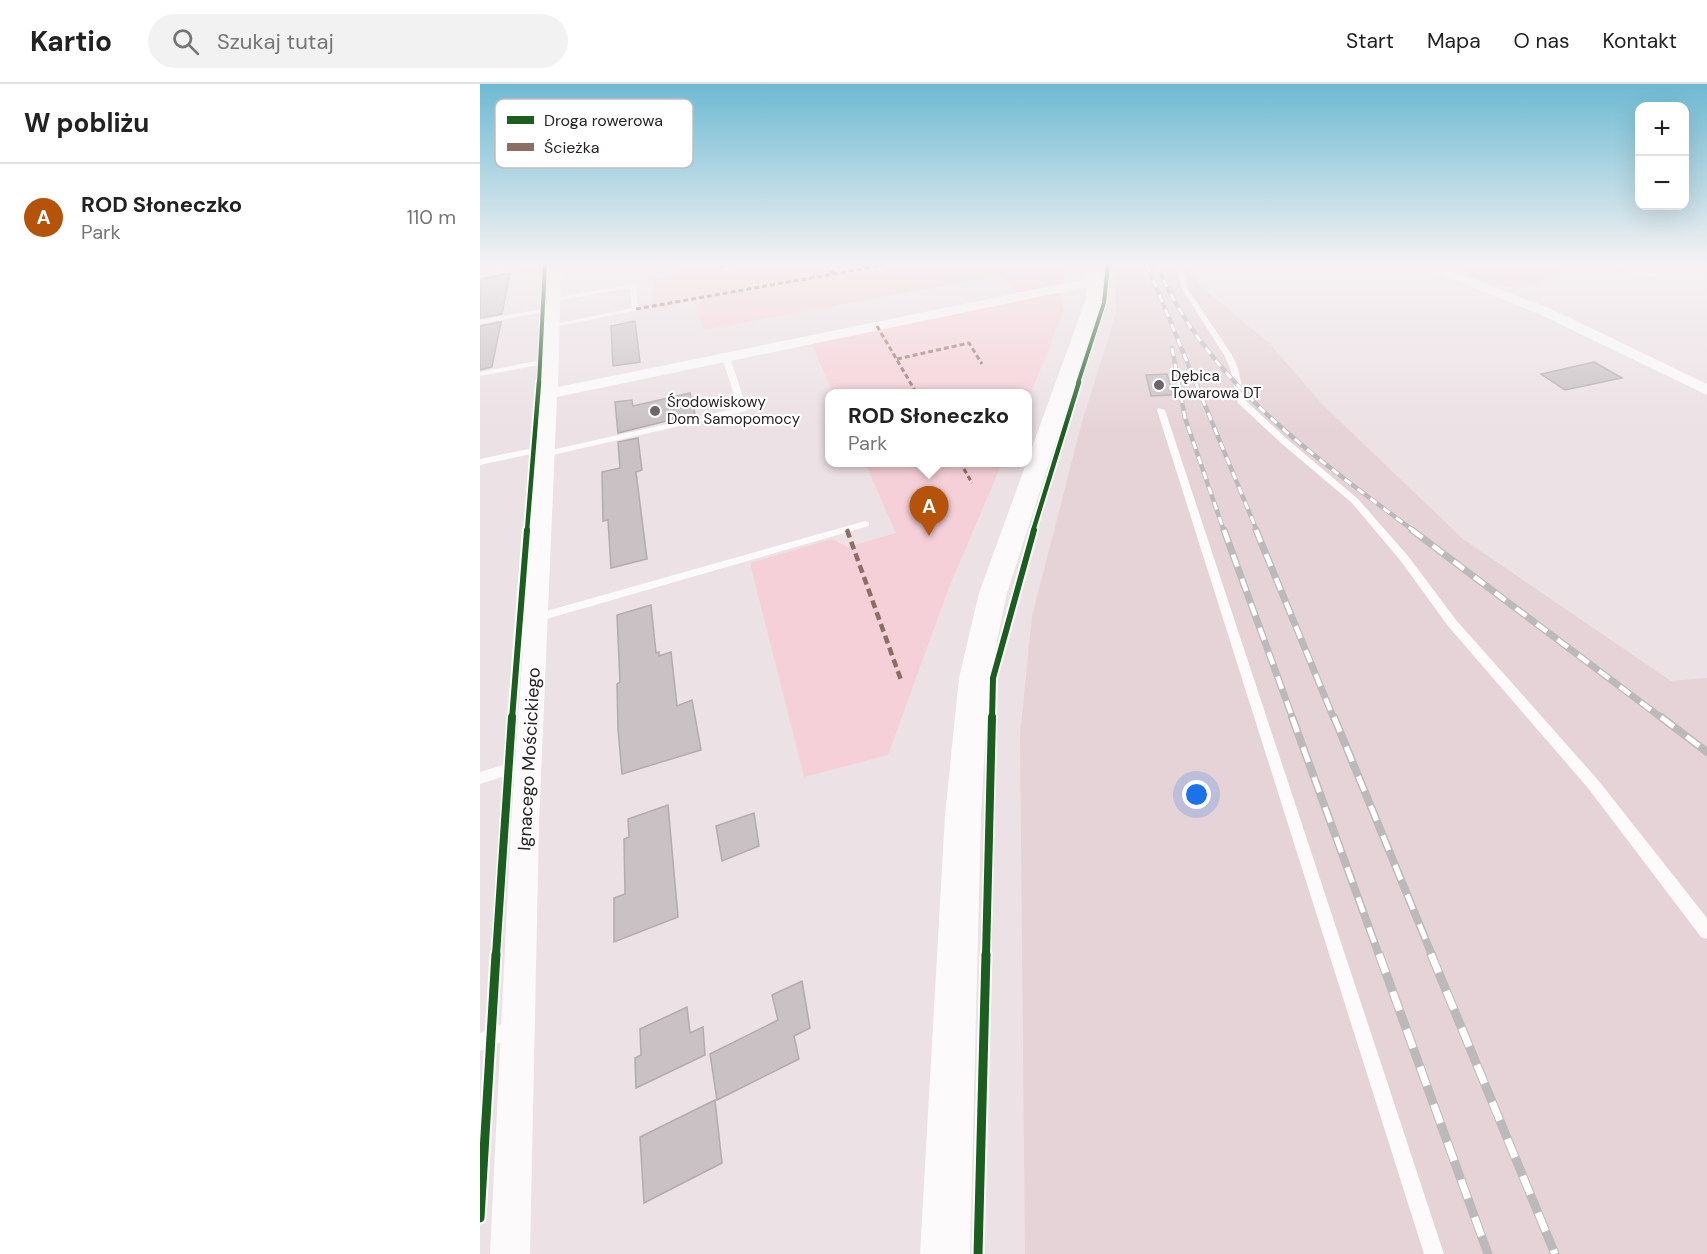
<!DOCTYPE html>
<html lang="pl">
<head>
<meta charset="utf-8">
<style>
	:root { --surface:#fff; --page:#f2f2f2; --text:#222; --muted:#767676; --line:#e0e0e0; --accent:#b45309 }
	body { margin:0; font-family:"DM Sans",sans-serif; background:var(--page); color:var(--text) }
	.controls { position:absolute; right:18px; top:18px; display:grid; overflow:hidden; border-radius:12px; box-shadow:0 6px 24px #0002 }
	.controls button { width:54px; height:54px; display:grid; place-items:center; padding:0; border:0; border-bottom:2px solid var(--line); background:var(--surface); color:var(--text); font:30px sans-serif }
	.you { position:absolute; left:717px; top:711px; width:21px; height:21px; margin:-15px; border:4px solid #fff; border-radius:50%; background:#1a73e8; box-shadow:0 0 0 9px #1a73e833 }
	.badge { display:grid; place-items:center; width:39px; height:39px; border-radius:50%; background:var(--accent); color:#fff; font-size:20px; font-weight:700 }
	.pin { position:absolute; translate:-50% -50px; filter:drop-shadow(0 2px 3px #0008) }
	.pin::after { content:''; position:absolute; top:32px; width:21px; height:18px; background:inherit; clip-path:polygon(0 0,100% 0,50% 100%) }
	.popup { position:absolute; left:345px; top:305px; width:207px; height:78px; box-sizing:border-box; display:grid; place-content:center; border-radius:12px; background:var(--surface); filter:drop-shadow(0 2px 4px #0005); font-size:20px; white-space:nowrap; color:var(--muted) }
	.popup b { font-size:22px; color:var(--text) }
	.popup::after { content:''; position:absolute; left:50%; top:100%; margin-left:-12px; border:12px solid transparent; border-top-color:var(--surface) }
	.list { margin:0; padding:0; list-style:none }
	h2 { display:flex; justify-content:space-between; align-items:center; height:78px; margin:0; padding:0 24px; font-size:26px }
	h2 small { font-size:20px; font-weight:400; color:var(--muted) }
	.list li { display:grid; grid-template-columns:39px 1fr auto; gap:18px; align-items:center; box-sizing:border-box; height:108px; padding:0 24px; border-top:2px solid var(--line) }
	.list b { display:block; font-size:22px; white-space:nowrap }
	.list p { margin:0; font-size:20px; white-space:nowrap; color:var(--muted) }
	.list em { font-size:20px; font-style:normal; color:var(--muted) }
	.icon { flex:none; width:33px; height:33px; fill:none; stroke:currentColor; stroke-width:2; stroke-linecap:round; stroke-linejoin:round }
	.map { position:relative; flex:none; width:1227px; height:1170px; overflow:hidden }
	header { display:flex; align-items:center; gap:36px; box-sizing:border-box; height:84px; padding:0 30px; background:var(--surface); border-bottom:2px solid var(--line) }
	header strong { font-size:28px }
	nav { display:flex; gap:33px; margin-inline-start:auto; font-size:21px }
	.search { width:420px; height:54px; background:var(--page); display:flex; align-items:center; gap:15px; box-sizing:border-box; padding:0 21px; border-radius:33px; color:var(--muted); font-size:22px }
	main { display:flex }
	aside { flex:1; background:var(--surface) }
	.map>svg:first-child { display:block }
</style>
</head>
<body>
<header>
<strong>Kartio</strong>
<div class="search"><svg class="icon" aria-label="search" viewBox="0 0 24 24"><circle cx="10" cy="10" r="6"/><path d="M15 15l6 6"/></svg>Szukaj tutaj</div>
<nav><a>Start</a><a>Mapa</a><a>O nas</a><a>Kontakt</a></nav>
</header>
<main>
<aside>
<h2>W pobliżu<small></small></h2>
<ul class="list">
<li><span class="badge">A</span><div><b>ROD Słoneczko</b><p>Park</p></div><em>110 m</em></li>
</ul>
</aside>
<div class="map">
<svg width="1227" height="1170" viewBox="0 0 1227 1170">
	<rect width="100%" height="100%" fill="#ece1e4"/>
	<path fill="#e6d3d7" d="M635,181H710L720,202L788,258L843,321L983,455L1191,597L1227,594V1170H545L540,652L552,532L602,338L636,229Z"/>
	<path fill="#f6d0d8" d="M193,181H584L581,200L538,209L520,191L223,246L215,217L173,225V195L195,191Z
		M976,181H1070L1084,187L1043,204L1004,198L970,184Z
		M579,207L584,226L548,316V310L353,309L331,259Z
		M385,379H522L468,506L408,671L324,693L270,479L352,455L368,463L416,449Z"/>
	<path fill="#c9c1c3" stroke="#b3abad" stroke-width="1.5" d="M30,189L22,230L0,234L1,195Z
		M155,237L160,278L133,282L131,242Z
		M21,238L12,283L0,286V242Z
		M1114,278L1142,294L1085,306L1061,290Z
		M687,290L693,311L671,312L666,291Z
		M210,309L215,330L138,349L135,318L152,316L153,322Z
		M158,354L162,386L156,388L167,475L131,484L128,436L123,437L122,388L140,384L138,358Z
		M171,521L176,569L179,568V572L191,568L197,622L212,616L221,666L142,690L138,645L137,600L140,598L137,531Z
		M188,721L198,833L134,858V814L145,810L144,755L149,753L148,735Z
		M274,729L279,762L242,777L236,742Z
		M322,897L330,944L314,952L319,975L237,1016L230,970L298,936L292,911Z
		M207,923L210,949L223,943L225,971L156,1004L155,974L161,971L160,945Z
		M235,1016L242,1079L164,1119L160,1053Z"/>
	<g fill="none" stroke-linecap="round" stroke-linejoin="round">
		<path fill="#fcfafb" fill-rule="evenodd" d="M47,181H63L0,193V189Z
			M695,181H701L708,205L752,271L758,284L765,316L807,355L878,415L928,472L976,536L1118,696L1227,834V855L1221,853L1108,704L968,542L920,476L872,419L801,359L758,319L750,284L744,271L702,205Z
			M1133,181H1144L1175,191L1172,193Z
			M153,200L156,202L158,226L74,243L70,241L152,224L150,204L74,217L71,215L72,214Z
			M74,223L76,224V226L0,240V236Z
			M243,271L250,273L267,325L266,327L68,372L65,371V367L0,381V375L68,361L71,362V366L258,324L242,273Z
			M72,274L76,276L75,278L0,292V288Z
			M678,324L685,326L964,1170H944L677,326Z
			M385,437L389,438V442L56,538L50,534L56,530Z
			M48,673L53,675L55,679L53,683L0,700V688Z
			M34,935L40,938L43,944L40,950L0,967V949Z"/>
		<path fill="#fcfafb" fill-rule="evenodd" d="M69,181H81L78,303L616,193L623,197L616,201L77,313L59,740L50,1170H10L31,740Z
			M938,181H956L1069,224L1227,300V311L1059,230Z"/>
		<path fill="#fcfafb" fill-rule="evenodd" d="M608,181H624L622,215L527,509L509,594L501,731L490,1170H440L465,731L479,594L499,509L606,215Z"/>
		<defs>
			<path id="rail-far3" d="M667,181L777,447
				M677,181C726,298 835,373 934,447
				M692,264L705,334L744,447"/>
			<path id="rail-far2" d="M744,446L813,635
				M776,446L854,635
				M932,446L1183,635"/>
			<path id="rail-far1" d="M812,633L899,871
				M854,633L952,871
				M1181,633L1227,668"/>
			<path id="rail" d="M899,870L1008,1170
				M951,870L1075,1170"/>
		</defs>
		<use href="#rail-far3" stroke="#bcb9ba" stroke-width="4.5"/>
		<use href="#rail-far2" stroke="#bcb9ba" stroke-width="7"/>
		<use href="#rail-far1" stroke="#bcb9ba" stroke-width="8"/>
		<use href="#rail" stroke="#bcb9ba" stroke-width="9"/>
		<use href="#rail-far3" stroke="#fff" stroke-width="3" stroke-dasharray="8" stroke-linecap="butt"/>
		<use href="#rail-far2" stroke="#fff" stroke-width="4.5" stroke-dasharray="13" stroke-linecap="butt"/>
		<use href="#rail-far1" stroke="#fff" stroke-width="5" stroke-dasharray="16" stroke-linecap="butt"/>
		<use href="#rail" stroke="#fff" stroke-width="7" stroke-dasharray="20" stroke-linecap="butt"/>
		<path stroke="#8d6e63" stroke-width="3" stroke-dasharray="5 3" stroke-linecap="butt" d="M240,183L251,181
			M353,190L404,181
			M156,225L353,190L348,181
			M397,242L437,310
			M417,275L489,259L502,280
			M480,378L492,399
			M367,445L368,447"/>
		<path stroke="#8d6e63" stroke-width="4.5" stroke-dasharray="8 4.5" stroke-linecap="butt" d="M367,446L421,596"/>
		<defs>
			<path id="cycleway-far4" d="M59,299L65,181
				M598,299L624,219L628,181"/>
			<path id="cycleway-far3" d="M47,447L59,298
				M553,447L599,298"/>
			<path id="cycleway-far2" d="M32,635L47,446
				M512,635L513,594L554,446"/>
			<path id="cycleway-far1" d="M16,871L32,633
				M506,871L512,633"/>
			<path id="cycleway" d="M0,1134L16,870
				M498,1170L506,870"/>
		</defs>
		<use href="#cycleway-far4" stroke="#fff" stroke-width="6"/>
		<use href="#cycleway-far3" stroke="#fff" stroke-width="8"/>
		<use href="#cycleway-far2" stroke="#fff" stroke-width="10"/>
		<use href="#cycleway-far1" stroke="#fff" stroke-width="11"/>
		<use href="#cycleway" stroke="#fff" stroke-width="13"/>
		<use href="#cycleway-far4" stroke="#1b5e20" stroke-width="4"/>
		<use href="#cycleway-far3" stroke="#1b5e20" stroke-width="4.5"/>
		<use href="#cycleway-far2" stroke="#1b5e20" stroke-width="6"/>
		<use href="#cycleway-far1" stroke="#1b5e20" stroke-width="8"/>
		<use href="#cycleway" stroke="#1b5e20" stroke-width="9"/>
	</g>
	<linearGradient id="sky" x2="0" y2="1"><stop stop-color="#6dbad3"/><stop offset="0.52" stop-color="#f6f2f3"/><stop offset="1" stop-color="#f6f2f3" stop-opacity="0"/></linearGradient>
	<rect width="1227" height="345" fill="url(#sky)"/>
	<g fill="#6d6567" stroke="#fff" stroke-width="2">
		<circle cx="679" cy="301" r="6"/>
		<circle cx="175" cy="327" r="6"/>
	</g>
	<g text-anchor="middle" dominant-baseline="central" stroke-width="4.5" stroke-linejoin="round" paint-order="stroke">
		<g font-size="15" fill="#292223" stroke="#fff" text-anchor="start">
			<text x="691" y="292">Dębica<tspan x="691" dy="17">Towarowa DT</tspan></text>
			<text x="187" y="318">Środowiskowy<tspan x="187" dy="17">Dom Samopomocy</tspan></text>
		</g>
		<g font-size="18" fill="#292223" stroke="#fff">
			<text transform="translate(49 675) rotate(-87)">Ignacego Mościckiego</text>
		</g>
	</g>
	<rect x="15" y="15" width="198" height="69" rx="9" fill="#fff" stroke="#bfbdbd" stroke-width="1.5"/>
	<rect x="27" y="32" width="27" height="8" fill="#1b5e20"/>
	<rect x="27" y="59" width="27" height="8" fill="#8d6e63"/>
	<g font-size="16" fill="#292223">
		<text x="64" y="42">Droga rowerowa</text>
		<text x="64" y="69">Ścieżka</text>
	</g>
</svg>
<div class="controls">
<button>+</button>
<button>−</button>
</div>
<div class="you"></div>
<div class="pin badge" style="left:449px;top:452px">A</div>
<div class="popup"><b>ROD Słoneczko</b>Park</div>
</div>
</main>
</body>
</html>
